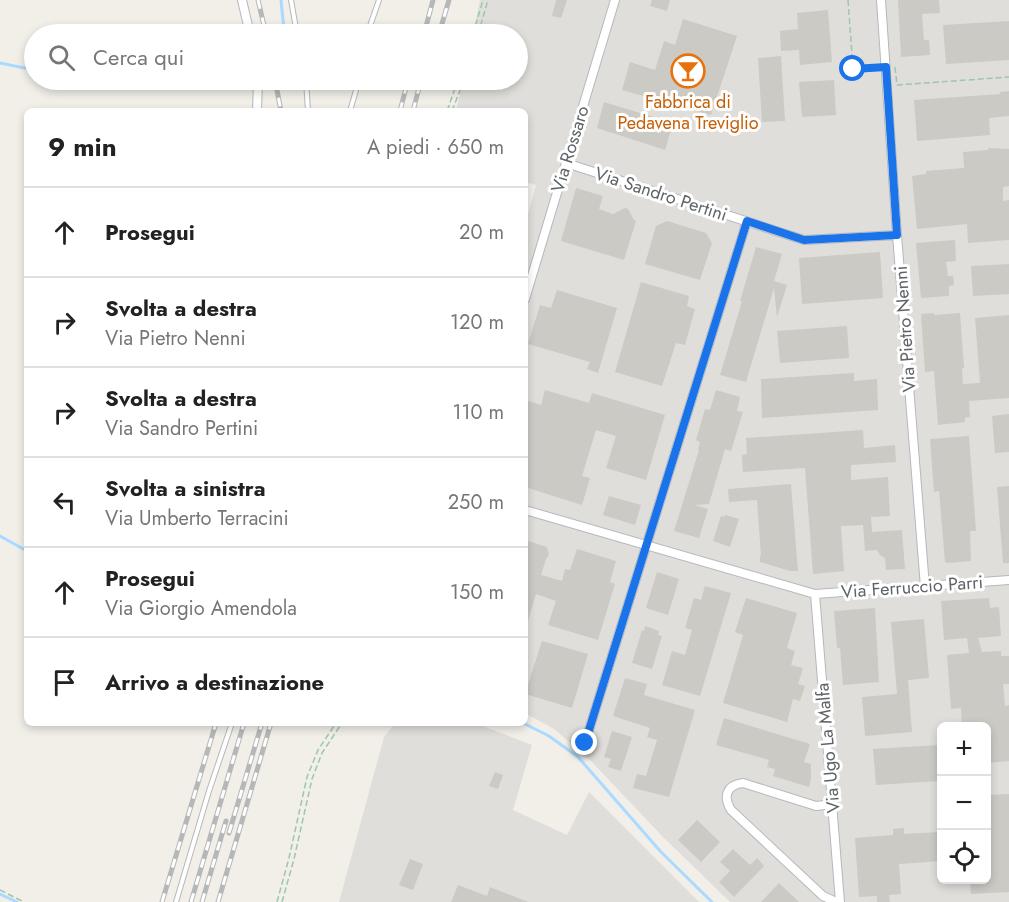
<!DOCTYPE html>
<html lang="it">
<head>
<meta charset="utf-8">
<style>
	:root { --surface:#fff; --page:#f2f2f2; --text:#222; --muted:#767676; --line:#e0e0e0 }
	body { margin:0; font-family:Jost,sans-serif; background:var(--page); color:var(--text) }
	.controls { position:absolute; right:18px; bottom:18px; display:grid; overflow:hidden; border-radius:9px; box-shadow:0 3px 9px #0003 }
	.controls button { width:54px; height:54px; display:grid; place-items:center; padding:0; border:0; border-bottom:2px solid var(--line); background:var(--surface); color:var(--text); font:30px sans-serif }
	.stop { position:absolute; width:18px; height:18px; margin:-14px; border:4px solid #1a73e8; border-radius:50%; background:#fff }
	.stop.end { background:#1a73e8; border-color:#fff; box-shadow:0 2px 6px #0008 }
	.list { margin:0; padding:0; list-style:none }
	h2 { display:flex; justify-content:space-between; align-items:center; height:78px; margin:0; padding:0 24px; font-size:26px }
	h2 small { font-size:20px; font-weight:400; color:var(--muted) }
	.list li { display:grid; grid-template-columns:39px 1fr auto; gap:18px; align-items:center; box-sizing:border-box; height:90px; padding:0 24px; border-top:2px solid var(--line) }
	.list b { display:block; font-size:22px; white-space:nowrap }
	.list p { margin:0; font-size:20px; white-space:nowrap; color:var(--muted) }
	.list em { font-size:20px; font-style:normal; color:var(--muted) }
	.icon { flex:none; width:33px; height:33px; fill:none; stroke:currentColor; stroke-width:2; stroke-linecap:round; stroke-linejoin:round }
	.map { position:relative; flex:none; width:1009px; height:902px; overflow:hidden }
	.search { position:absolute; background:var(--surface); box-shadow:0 3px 9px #0003; left:24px; top:24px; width:504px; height:66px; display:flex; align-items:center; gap:15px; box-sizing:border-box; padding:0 21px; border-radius:33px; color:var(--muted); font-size:22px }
	.panel { position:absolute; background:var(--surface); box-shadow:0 3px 9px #0003; left:24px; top:108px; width:504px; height:618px; border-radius:9px }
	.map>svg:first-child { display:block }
</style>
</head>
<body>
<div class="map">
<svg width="1009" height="902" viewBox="0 0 1009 902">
	<rect width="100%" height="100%" fill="#f1efe8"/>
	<path fill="#e0deda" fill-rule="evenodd" d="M480,0H1009V902H730L662,836L591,761L554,729L525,713V226L536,185L525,182V111H456L463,80H518V34H473ZM942,726H986V880H942Z
		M395,723H475L532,745L513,810L567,835L589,792L699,902H339L384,737Z"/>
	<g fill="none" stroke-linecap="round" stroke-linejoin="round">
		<path stroke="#aadaff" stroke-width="3" d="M256,28L263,29
			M276,29L284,30L281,0
			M192,34V26L244,27
			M0,63L34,70
			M0,536L27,551
			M523,723L549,736L578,757L661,852L712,902
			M0,894L17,902"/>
	</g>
	<path fill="#cccac5" d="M556,0H567L561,18L552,16Z
		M652,0H670L667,11L650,6Z
		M898,0H939L940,13L922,14L924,40H929L930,55L901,57Z
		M828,10L832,62L800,65L799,50L781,51L780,31L798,29L797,13Z
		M683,19L737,36L711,115L622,90L630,62L655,70L664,41L675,45Z
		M1009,21V60L946,64L943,25Z
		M781,56L785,121L762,122L758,58Z
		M834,80L836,115L802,117L799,82Z
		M1009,91V116L989,118L990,135L917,141L914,100L1000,94V92Z
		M604,102L673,123L665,150L597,128Z
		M988,148L1009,149V186L1003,187V201L1009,200V240L968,243L967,224L917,229L912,176L926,174V171L964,168L963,152L988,150Z
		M576,188L603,196L599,209L613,214L625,208L628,209L634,220L636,221L624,260L561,241Z
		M667,221L706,233L712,243L700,280L645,264L656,226Z
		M955,240L956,261L946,262L948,276H953L954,285L949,286V296L921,298L916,243Z
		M756,247L782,254L774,281L787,285L777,317L774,288L746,382L720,375L742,301H740Z
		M880,252L883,298L802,304L799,258Z
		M1009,264V294L973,296L971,266Z
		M641,282L689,296L687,306L695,309L685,345L676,343L662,386L615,372Z
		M557,290L617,308L598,373L587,369L590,362L528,344L540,305L551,308Z
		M934,313V315L960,313L964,368H962L963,384L980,383L975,318L1009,315V398L969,401L970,417L965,418V422L938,425L934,371L925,372L921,314Z
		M847,326L849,358L780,363L777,331Z
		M854,373V381L877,379L878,410L762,418L761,379Z
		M545,390L589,403L592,393L665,415L646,480L606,468L616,436L596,430L582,476L590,478L582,505L525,487V400L541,405Z
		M716,390L740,397L737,411L743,412L731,451L725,449L709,504L694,505L708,509L699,538L674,531L699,450H698L700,442L696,440L705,409L710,410Z
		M1009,414V452L995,453L992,416Z
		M863,430L864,448L895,445L896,462L851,465V480L888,477L890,516L871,517L872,532L902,530L905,569L886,570L885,558L880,555L877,550L865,551L863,525L841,526L844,571L813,574L805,468L743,472L742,455L747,454L746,438Z
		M969,436L976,531H970L971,561L948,563L945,562L939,491L934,492L930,439Z
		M791,484L798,571H790L760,562V556H761L757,500L729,502L728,489Z
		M1009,486V563H1003L997,487Z
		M609,496L641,505L635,525L603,515Z
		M725,515L739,519L730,547L713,541L721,516L724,517Z
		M525,540L547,547L549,555L546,559L541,575L562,581L565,569L570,570L577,549L616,561L610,582L615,584L598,640L548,625L556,601L536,594L527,624L525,623Z
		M657,572L679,579L668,615L646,608Z
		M705,586L731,593L700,696L662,685L672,651L685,655L692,630L685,628L694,598L701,600Z
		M746,598L797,613L787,648L795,651L791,665L803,668L798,684L805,686L800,701L793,699L787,722L723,703L743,635L735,632Z
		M989,598L990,608L999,607L1001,636L978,638L982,652L1001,651V656H1009V684H1003L1005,706L1009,705V761L987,763V726H962L961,708L951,709L947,655L969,653L967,638L944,640L941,601Z
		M875,608L879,682L843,685L840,648H837L834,611Z
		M924,619L929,678L908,680L912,732L865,736L862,697L897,694L891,622Z
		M645,626L659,631L658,635L662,636L652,669L632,663L642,630L644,631Z
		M542,641L588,654L572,708L525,694Z
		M625,678L647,684L644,695L695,710L669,797L633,788L637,774L646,776L657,740L647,737L650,728L613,716Z
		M724,718L810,744L804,762L811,764V778L809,787L773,776L775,769L767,767L769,760L716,745Z
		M612,731L632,737L621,771L608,767L611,759L604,757Z
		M938,745L940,781L876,785L873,749Z
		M495,772L503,775L498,789L489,786Z
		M1009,794V892L971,894L970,879H987V795Z
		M697,820L720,842L701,862L678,840Z
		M904,828V834L939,832L941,861L899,864L901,894L889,895L890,902H877V896L859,897L855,838L893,835V829Z
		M733,849L750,865L757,858L764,866L734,897L719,882L730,871L720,862Z
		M410,859L423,864L413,890L399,885Z
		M779,883L799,902H761Z
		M458,885L487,896L490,887L528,902H451Z"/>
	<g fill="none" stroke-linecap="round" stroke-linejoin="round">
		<defs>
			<path id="lane" d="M291,0L297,34
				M375,34L377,29L370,26L379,0
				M306,80L308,111
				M350,111L359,80
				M176,902L209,791L232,723"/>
			<path id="street" d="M242,0L250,34
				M881,0L897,235L925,587
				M257,111L258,80
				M566,163L804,240L897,235
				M525,299L615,0
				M525,510L815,594L1009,580
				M815,594L840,902
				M585,743L747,221
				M833,804L816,806L743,783C726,785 723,797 731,810L823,896L836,902"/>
		</defs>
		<use href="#lane" stroke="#b5b8bc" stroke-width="6"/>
		<use href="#street" stroke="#b5b8bc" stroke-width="10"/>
		<path stroke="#9cc7a9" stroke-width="1.5" stroke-dasharray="6 3" stroke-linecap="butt" d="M848,0L853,69L876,68
			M473,34L483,0
			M478,34L488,0
			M895,67L897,85L1009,77
			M447,111L458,80
			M452,111L464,80
			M0,890L24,902
			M277,902L289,858L307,777L318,750L336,723
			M282,902L294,859L312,779L322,753L342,723"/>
		<use href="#lane" stroke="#fff" stroke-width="4"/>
		<use href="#street" stroke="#fff" stroke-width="8"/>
		<defs>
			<path id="rail" d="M258,0L266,34
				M424,34L433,0
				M439,34L449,0
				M275,80L281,111
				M400,111L408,80
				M413,111L421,80
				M229,833L262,723
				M162,902L216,723
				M191,902L244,723
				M202,902L226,821
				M218,902L271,723"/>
		</defs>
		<use href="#rail" stroke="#b6b7b8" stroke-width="5"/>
		<use href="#rail" stroke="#fff" stroke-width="3" stroke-dasharray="9" stroke-linecap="butt"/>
	</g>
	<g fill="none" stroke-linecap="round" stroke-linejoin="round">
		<path stroke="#1a73e8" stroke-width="8" d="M585,743L747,221L804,240L897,235L886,67L853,69"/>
	</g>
	<defs>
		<symbol id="bar-ring" viewBox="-11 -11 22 22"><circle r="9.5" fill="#fff" stroke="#e8710a" stroke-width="1.5"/><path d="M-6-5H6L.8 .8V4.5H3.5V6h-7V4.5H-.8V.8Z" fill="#e8710a"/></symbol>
	</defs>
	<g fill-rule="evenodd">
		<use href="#bar-ring" x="669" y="52" width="38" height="38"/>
	</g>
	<g text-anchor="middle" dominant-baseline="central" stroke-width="6" stroke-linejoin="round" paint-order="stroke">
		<g font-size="18" fill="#c56008" stroke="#fff">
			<text x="688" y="102">Fabbrica di<tspan x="688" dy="21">Pedavena Treviglio</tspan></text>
		</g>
		<g font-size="18" fill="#5f6368" stroke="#fff">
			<text transform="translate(570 149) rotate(-73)">Via Rossaro</text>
			<text transform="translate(661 194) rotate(18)">Via Sandro Pertini</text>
			<text transform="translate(905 329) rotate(-94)">Via Pietro Nenni</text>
			<text transform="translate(912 587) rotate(-4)">Via Ferruccio Parri</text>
			<text transform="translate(828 748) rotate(-95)">Via Ugo La Malfa</text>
		</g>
	</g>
</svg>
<div class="controls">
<button>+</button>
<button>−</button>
<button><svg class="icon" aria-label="locate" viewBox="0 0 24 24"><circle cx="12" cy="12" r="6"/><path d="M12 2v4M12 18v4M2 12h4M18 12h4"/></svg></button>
</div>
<div class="stop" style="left:853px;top:69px"></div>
<div class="stop end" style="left:585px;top:743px"></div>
<div class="search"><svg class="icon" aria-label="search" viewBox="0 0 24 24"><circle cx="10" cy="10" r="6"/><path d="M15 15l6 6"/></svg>Cerca qui</div>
<section class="panel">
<h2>9 min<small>A piedi · 650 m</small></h2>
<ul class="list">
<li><svg class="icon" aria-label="ahead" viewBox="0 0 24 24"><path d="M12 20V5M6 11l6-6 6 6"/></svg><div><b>Prosegui</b></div><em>20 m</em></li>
<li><svg class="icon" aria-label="right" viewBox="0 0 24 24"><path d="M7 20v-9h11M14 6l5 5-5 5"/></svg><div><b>Svolta a destra</b><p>Via Pietro Nenni</p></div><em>120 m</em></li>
<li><svg class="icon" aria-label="right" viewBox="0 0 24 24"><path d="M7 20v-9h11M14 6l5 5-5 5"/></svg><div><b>Svolta a destra</b><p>Via Sandro Pertini</p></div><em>110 m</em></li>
<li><svg class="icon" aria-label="left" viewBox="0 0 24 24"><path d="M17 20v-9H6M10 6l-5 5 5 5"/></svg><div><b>Svolta a sinistra</b><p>Via Umberto Terracini</p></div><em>250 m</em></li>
<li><svg class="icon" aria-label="ahead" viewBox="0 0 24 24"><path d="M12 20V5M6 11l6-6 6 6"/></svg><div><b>Prosegui</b><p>Via Giorgio Amendola</p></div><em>150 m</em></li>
<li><svg class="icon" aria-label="arrive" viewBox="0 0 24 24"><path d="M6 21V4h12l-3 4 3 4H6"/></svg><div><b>Arrivo a destinazione</b></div></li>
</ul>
</section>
</div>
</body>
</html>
